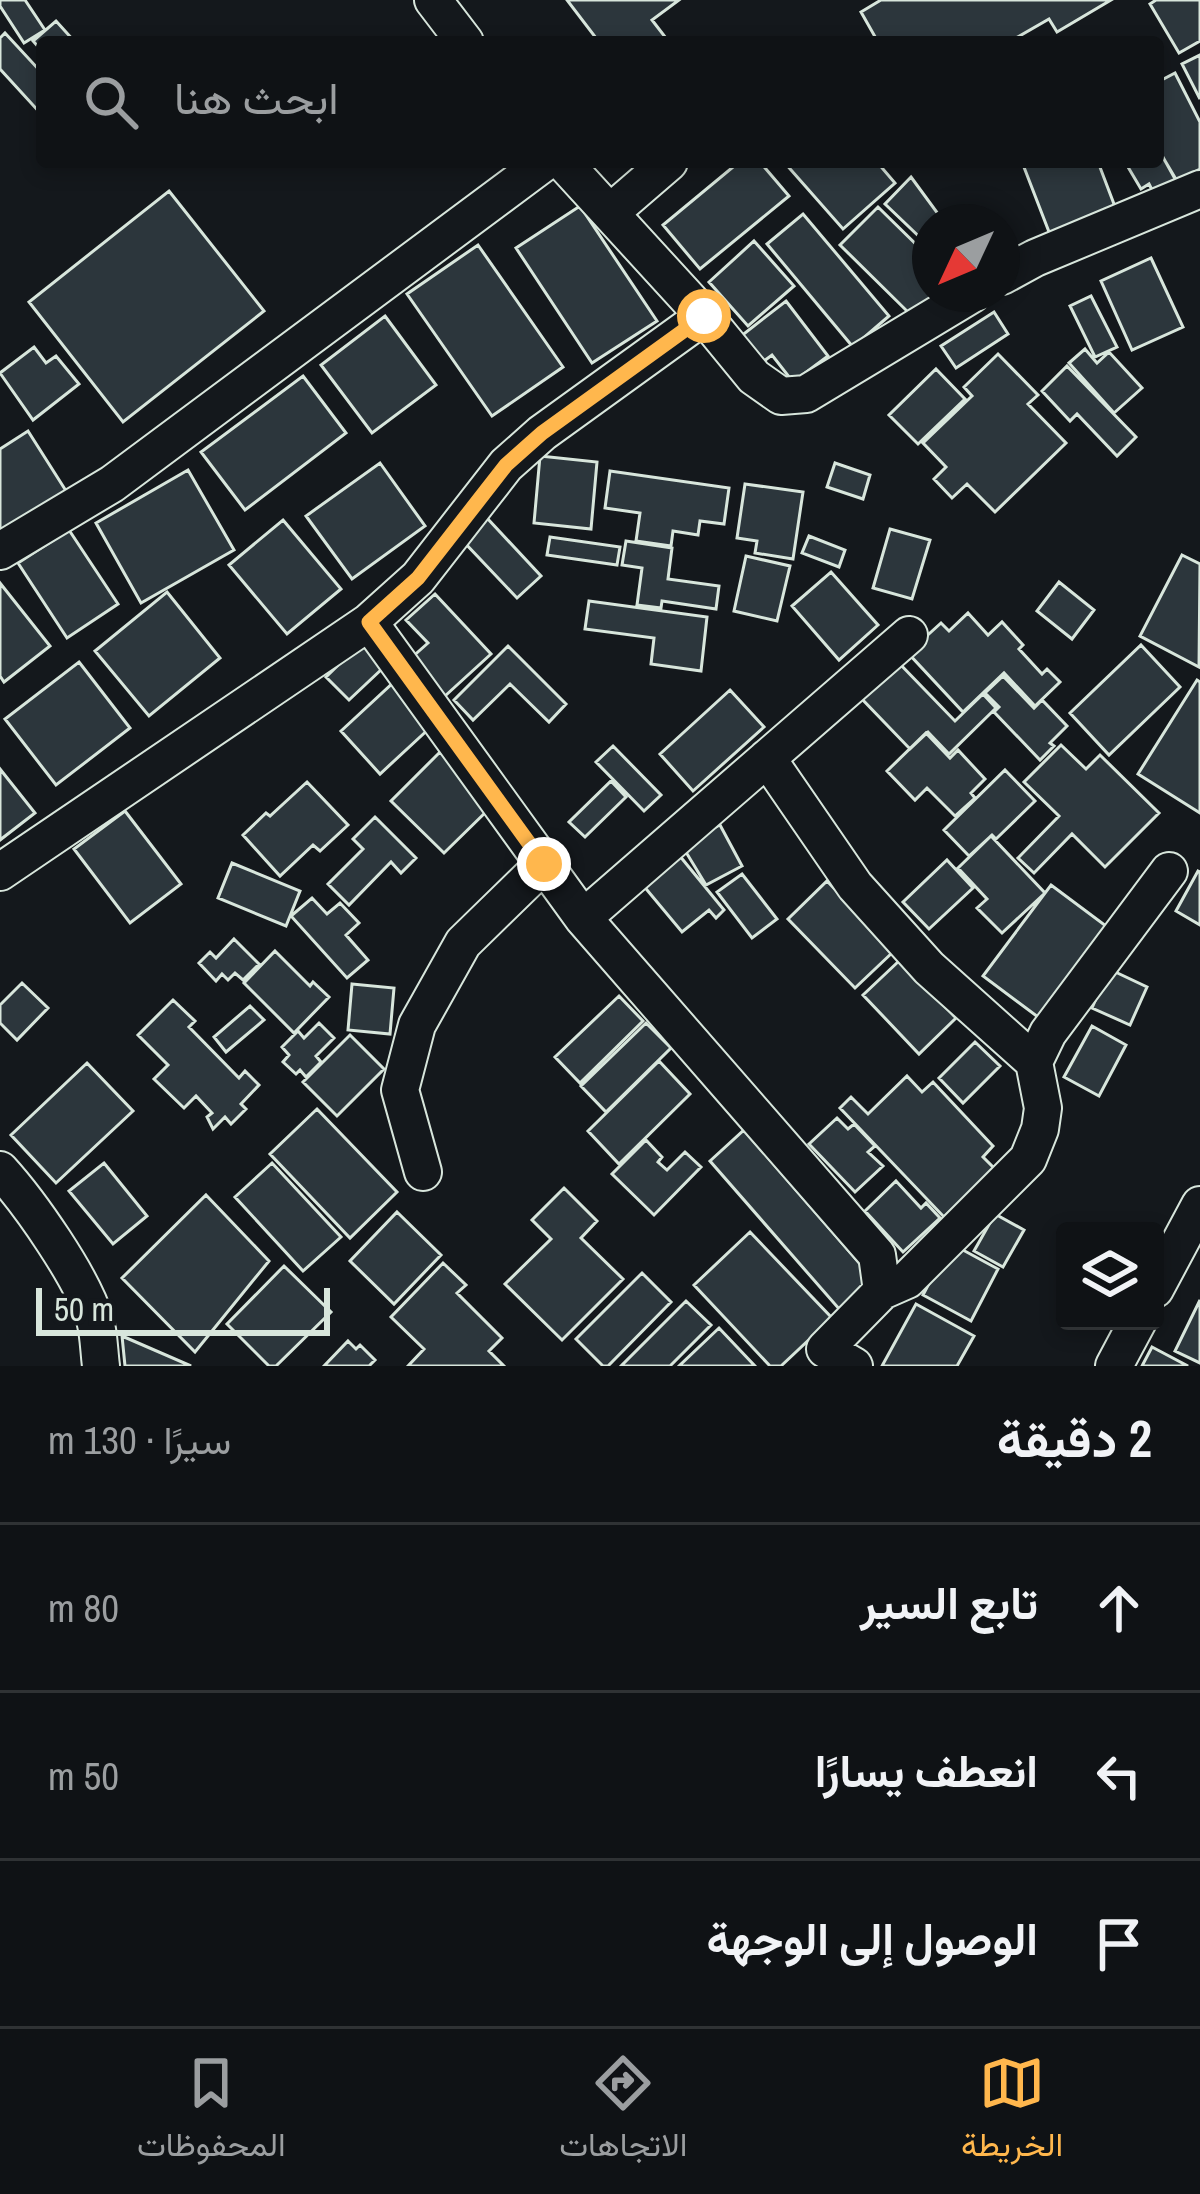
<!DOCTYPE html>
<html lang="ar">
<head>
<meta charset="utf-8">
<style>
	:root { --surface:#0f1215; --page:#1d2022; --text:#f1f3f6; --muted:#9b9ea0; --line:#2f3234; --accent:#ffb74d }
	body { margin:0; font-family:"Archivo Narrow",Vazirmatn,sans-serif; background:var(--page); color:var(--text); direction:rtl }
	.controls { position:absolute; right:36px; bottom:36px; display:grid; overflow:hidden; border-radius:12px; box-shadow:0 6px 18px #0003 }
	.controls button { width:108px; height:108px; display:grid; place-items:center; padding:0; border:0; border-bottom:3px solid var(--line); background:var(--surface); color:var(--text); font:60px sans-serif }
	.compass { position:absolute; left:912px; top:204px; width:108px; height:108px; border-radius:50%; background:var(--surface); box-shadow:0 6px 18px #0003; rotate:226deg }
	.scale { position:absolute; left:36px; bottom:30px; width:294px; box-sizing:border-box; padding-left:12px; border:6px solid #d8e6dc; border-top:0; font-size:33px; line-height:42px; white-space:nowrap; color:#d8e6dc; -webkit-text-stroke:9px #14181c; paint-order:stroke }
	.stop { position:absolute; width:36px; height:36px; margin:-27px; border:9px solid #ffb74d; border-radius:50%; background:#fff }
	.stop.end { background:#ffb74d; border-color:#fff; box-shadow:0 3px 12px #0008 }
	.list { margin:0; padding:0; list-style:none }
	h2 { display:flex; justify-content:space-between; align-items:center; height:156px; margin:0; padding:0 48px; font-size:51px }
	h2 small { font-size:39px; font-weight:400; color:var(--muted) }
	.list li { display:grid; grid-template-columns:78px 1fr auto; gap:36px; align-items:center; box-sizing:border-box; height:168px; padding:0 48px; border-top:3px solid var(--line) }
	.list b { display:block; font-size:45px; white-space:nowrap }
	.list em { font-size:39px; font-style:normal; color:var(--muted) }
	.icon { flex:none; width:66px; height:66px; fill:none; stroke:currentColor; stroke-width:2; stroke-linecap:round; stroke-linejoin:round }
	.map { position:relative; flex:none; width:1200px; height:1366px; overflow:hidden; direction:ltr }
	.search { position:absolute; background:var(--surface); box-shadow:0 6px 18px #0003; left:36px; right:36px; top:36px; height:132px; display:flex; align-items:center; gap:30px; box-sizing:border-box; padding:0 42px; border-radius:12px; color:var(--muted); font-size:45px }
	.sheet { height:660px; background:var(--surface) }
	nav { display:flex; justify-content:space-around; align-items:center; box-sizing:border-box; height:168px; border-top:3px solid var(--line); background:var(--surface); font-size:33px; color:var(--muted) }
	nav a { display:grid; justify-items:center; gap:6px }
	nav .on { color:var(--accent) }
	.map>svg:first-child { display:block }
</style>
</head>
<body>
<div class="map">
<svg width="1200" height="1366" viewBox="0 0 1200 1366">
	<rect width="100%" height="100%" fill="#14181c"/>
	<path fill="#2c363c" stroke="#d8e6dc" stroke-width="3" d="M0,0H25L45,30L24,43L0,6Z
		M567,0H679L652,20L669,42H599Z
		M881,0H1111L1057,32L1049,19L1009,42H878L861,12Z
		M1156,0H1200V41L1179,53L1150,4Z
		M56,21L75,42H42V51L33,41Z
		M5,33L42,73V115L0,69V38Z
		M1200,55V99L1182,64Z
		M1175,73L1200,122V169L1177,181L1158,149V82Z
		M1159,150L1184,195L1161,207L1149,184L1141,189L1128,167L1137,162H1158Z
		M739,162H760L789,196L700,269L663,225Z
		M784,162H877L895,183L843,229Z
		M1022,162H1098L1117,212L1051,237Z
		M911,177L944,222H930V247L885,204Z
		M169,191L264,311L123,422L29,302Z
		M580,206L657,321L592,363L516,248Z
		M878,207L930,258V294H934L912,316L840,245Z
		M803,214L889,316L853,347L767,244Z
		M754,241L794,286L748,326L709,282Z
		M478,245L563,367L492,416L407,294Z
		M1151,258L1183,327L1132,350L1101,281Z
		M1091,296L1117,347L1095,357L1070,306Z
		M786,301L828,356L793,382L772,355L756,367L736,340Z
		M994,312L1008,334L956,368L941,346Z
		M385,316L436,385L372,433L321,365Z
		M34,347L46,363L56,356L79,384L33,420L0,373Z
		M1085,349L1097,363L1109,352L1142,388L1114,413L1069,363Z
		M998,354L1038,395L1028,404L1066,443L995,512L967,484L952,498L934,479L946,467L923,443L972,396L964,387Z
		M1067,366L1136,437L1117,456L1077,414L1070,421L1042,391Z
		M936,369L965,399L918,444L889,415Z
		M303,376L346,433L245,510L201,452Z
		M28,431L68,494L0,537V449Z
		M540,456L597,462L591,529L534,523Z
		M380,463L425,526L352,579L306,516Z
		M835,463L870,475L863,499L827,487Z
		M188,470L234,550L141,603L96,523Z
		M610,471L729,488L724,524L700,521L698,535L673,531L671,546L636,541L640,513L605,508Z
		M745,484L803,492L793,559L755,553L757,541L737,538Z
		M487,518L541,576L517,598L463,541Z
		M283,520L341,589L287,634L229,565Z
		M890,529L930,540L912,599L873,588Z
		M69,530L118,604L67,638L18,563Z
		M809,536L845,550L839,567L802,553Z
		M550,537L620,547L617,565L547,555Z
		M626,541L672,548L668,579L719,586L716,609L662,601L661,608L637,605L642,568L622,565Z
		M1182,555L1200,564L1199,667L1140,636Z
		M746,556L790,566L777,621L734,611Z
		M831,572L878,625L839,660L792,606Z
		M1059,582L1094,610L1072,639L1037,611Z
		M0,583L50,646L4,682L0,676Z
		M167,592L220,658L149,716L95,651Z
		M435,594L491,654L445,696L410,659L428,643L406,620Z
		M589,601L707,617L701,671L651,664L654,638L585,629Z
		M968,613L988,635L1002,622L1023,645L1019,649L1042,674L1047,669L1060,682L1035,706L1004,673L963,712L908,653L941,623L949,631Z
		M361,643L384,667L349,700L326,677Z
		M1141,645L1180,687L1109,755L1070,713Z
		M508,646L566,704L549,722L510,684L473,720L454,700Z
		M897,661L955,721L983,694L996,708L949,754L928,732L910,749L860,697Z
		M79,662L130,728L56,785L5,719Z
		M1003,676L1034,708L1042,700L1067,726L1050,743L1054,746L1040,760L994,712L999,707L985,693Z
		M1197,680L1200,682V813L1138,774Z
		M394,682L433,725L380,774L341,731Z
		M730,690L764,727L693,791L660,754Z
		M926,733L950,758L958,750L985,779L971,793L975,798L955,816L927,788L915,800L887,771Z
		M1061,745L1086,769L1100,755L1159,813L1105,867L1072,834L1034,873L1018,858L1059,816L1024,782Z
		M613,746L661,795L644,811L596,762Z
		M440,752L493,805L444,853L391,801Z
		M0,769L35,813L0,840Z
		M1005,770L1035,801L996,839L992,835L969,856L944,830Z
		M611,781L626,797L585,837L569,822Z
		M307,782L348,825L320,851L313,845L280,876L243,835L266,813L270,816Z
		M125,811L181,884L130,923L74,849Z
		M375,817L416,858L401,873L391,862L349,905L328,884L363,849L353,839Z
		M720,825L742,866L706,885L681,844Z
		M991,836L1045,893L1002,933L977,908L987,899L958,868Z
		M679,855L724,910L716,918L709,910L682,932L642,884Z
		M947,860L973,888L929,929L903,902Z
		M232,863L300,891L286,926L218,898Z
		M1198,871L1200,872V925L1176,911Z
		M742,874L777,919L752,938L717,892Z
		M827,881L894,951L855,988L788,919Z
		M1051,885L1106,926L1038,1017L983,976Z
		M312,898L327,914L340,903L359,923L346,935L368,960L347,978L291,916Z
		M234,939L259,964L243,980L235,973L228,980L222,974L216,981L199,963L210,952L216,958Z
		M275,951L310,986L313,982L329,997L294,1033L244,983Z
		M900,960L956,1018L919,1054L863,995Z
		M1109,969L1147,987L1130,1025L1092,1008Z
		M22,983L48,1008L17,1040L0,1023V1005Z
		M352,984L394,988L390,1034L348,1030Z
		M619,996L643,1021L580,1083L555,1057Z
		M173,1000L195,1021L189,1027L239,1078L245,1071L259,1085L241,1104L246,1109L231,1124L225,1117L213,1129L207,1117L212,1113L196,1096L184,1108L154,1079L168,1065L138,1035Z
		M250,1006L264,1020L226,1052L214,1037Z
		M319,1023L334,1038L316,1056L321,1062L306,1077L300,1070L296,1074L283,1062L289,1055L282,1047L298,1031L304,1038Z
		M646,1023L671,1048L606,1112L581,1086Z
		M1092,1026L1126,1045L1099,1096L1064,1077Z
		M350,1035L384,1069L337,1116L303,1082Z
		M975,1042L1000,1066L963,1103L939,1078Z
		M659,1061L690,1094L619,1164L588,1131Z
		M87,1063L133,1111L56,1183L11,1135Z
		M907,1076L922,1092L933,1082L993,1146L983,1157L995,1169L944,1217L840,1108L851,1097L868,1114Z
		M317,1109L397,1192L350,1238L270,1154Z
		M837,1118L848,1129L854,1124L875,1146L868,1152L883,1166L855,1192L809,1144Z
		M744,1130L874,1280L840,1310L710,1161Z
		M646,1140L662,1157L658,1162L667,1170L685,1152L701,1167L654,1215L612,1174Z
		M104,1163L147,1216L113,1244L69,1191Z
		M272,1163L341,1237L303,1271L235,1197Z
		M896,1181L921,1208L926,1203L940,1218L903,1252L865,1211Z
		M564,1188L597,1221L581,1238L623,1279L562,1340L505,1284L551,1239L532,1220Z
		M206,1195L269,1261L195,1352L122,1278Z
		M397,1212L441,1255L394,1304L350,1261Z
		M995,1214L1024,1230L1003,1267L974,1251Z
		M750,1232L832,1318L781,1366H770L694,1285Z
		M950,1243L998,1269L971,1321L923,1295Z
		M443,1263L466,1285L457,1293L502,1338L489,1351L504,1366H408L424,1349L391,1317Z
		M284,1266L331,1312L276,1366H269L227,1324Z
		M642,1273L671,1302L608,1366H603L576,1339Z
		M1200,1300V1363L1175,1351Z
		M686,1301L711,1325L670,1366H621Z
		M916,1304L974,1336L957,1366H882Z
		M719,1328L755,1366H679Z
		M122,1336L191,1366H125Z
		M348,1341L356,1349L360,1345L375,1360L369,1366H324Z
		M1152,1347L1188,1366H1142Z"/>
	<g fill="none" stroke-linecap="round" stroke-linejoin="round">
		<defs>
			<path id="minor" d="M433,0L465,42
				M563,162L704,316L754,377L781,396L806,394L972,294
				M611,212L669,162
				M1002,276L1035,258L1200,189
				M0,551L112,484L545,162
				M369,622L583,918L877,1255L882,1291L825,1349L854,1366
				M767,758L855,886L929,968L1034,1062
				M0,872L369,622L418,578L506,465L542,433L704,316
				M583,918L909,635
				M0,1170C30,1203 82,1277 95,1320C99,1334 99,1351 101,1366
				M423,1172L400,1090L417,1025L463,943L544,864
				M1155,1289L1200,1205
				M882,1291L907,1280L1028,1159L1040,1129L1043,1108L1034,1062L1048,1033L1169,871
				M1114,1366L1138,1321"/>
		</defs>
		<use href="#minor" stroke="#d8e6dc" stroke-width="40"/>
		<use href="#minor" stroke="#14181c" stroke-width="36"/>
	</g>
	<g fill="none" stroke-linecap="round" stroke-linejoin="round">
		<path stroke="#ffb74d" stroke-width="15" d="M544,864L369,622L418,578L506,465L542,433L704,316"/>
	</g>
</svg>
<div class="controls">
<button><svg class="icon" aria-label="layers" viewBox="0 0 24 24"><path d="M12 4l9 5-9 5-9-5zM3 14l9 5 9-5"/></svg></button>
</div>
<svg class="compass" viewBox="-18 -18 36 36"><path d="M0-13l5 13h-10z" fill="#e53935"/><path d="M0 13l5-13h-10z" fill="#9b9ea0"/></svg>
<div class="scale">50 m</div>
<div class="stop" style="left:704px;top:316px"></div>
<div class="stop end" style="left:544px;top:864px"></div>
<div class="search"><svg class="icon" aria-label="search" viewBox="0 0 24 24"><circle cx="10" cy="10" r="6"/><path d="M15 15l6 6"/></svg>ابحث هنا</div>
</div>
<section class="sheet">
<h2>2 دقيقة<small>سيرًا · 130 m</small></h2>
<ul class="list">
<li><svg class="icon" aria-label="ahead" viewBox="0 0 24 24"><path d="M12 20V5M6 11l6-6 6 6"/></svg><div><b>تابع السير</b></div><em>80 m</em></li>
<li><svg class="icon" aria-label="left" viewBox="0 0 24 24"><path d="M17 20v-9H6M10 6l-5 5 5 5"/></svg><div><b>انعطف يسارًا</b></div><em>50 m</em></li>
<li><svg class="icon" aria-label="arrive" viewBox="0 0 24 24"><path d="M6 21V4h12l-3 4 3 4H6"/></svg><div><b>الوصول إلى الوجهة</b></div></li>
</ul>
</section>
<nav>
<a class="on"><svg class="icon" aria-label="map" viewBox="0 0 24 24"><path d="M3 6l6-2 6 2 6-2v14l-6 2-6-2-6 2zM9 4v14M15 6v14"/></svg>الخريطة</a>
<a><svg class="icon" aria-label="directions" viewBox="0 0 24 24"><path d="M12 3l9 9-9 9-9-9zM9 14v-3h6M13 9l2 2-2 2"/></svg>الاتجاهات</a>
<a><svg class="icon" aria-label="saved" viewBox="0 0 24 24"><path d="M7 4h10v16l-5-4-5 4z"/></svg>المحفوظات</a>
</nav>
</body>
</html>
